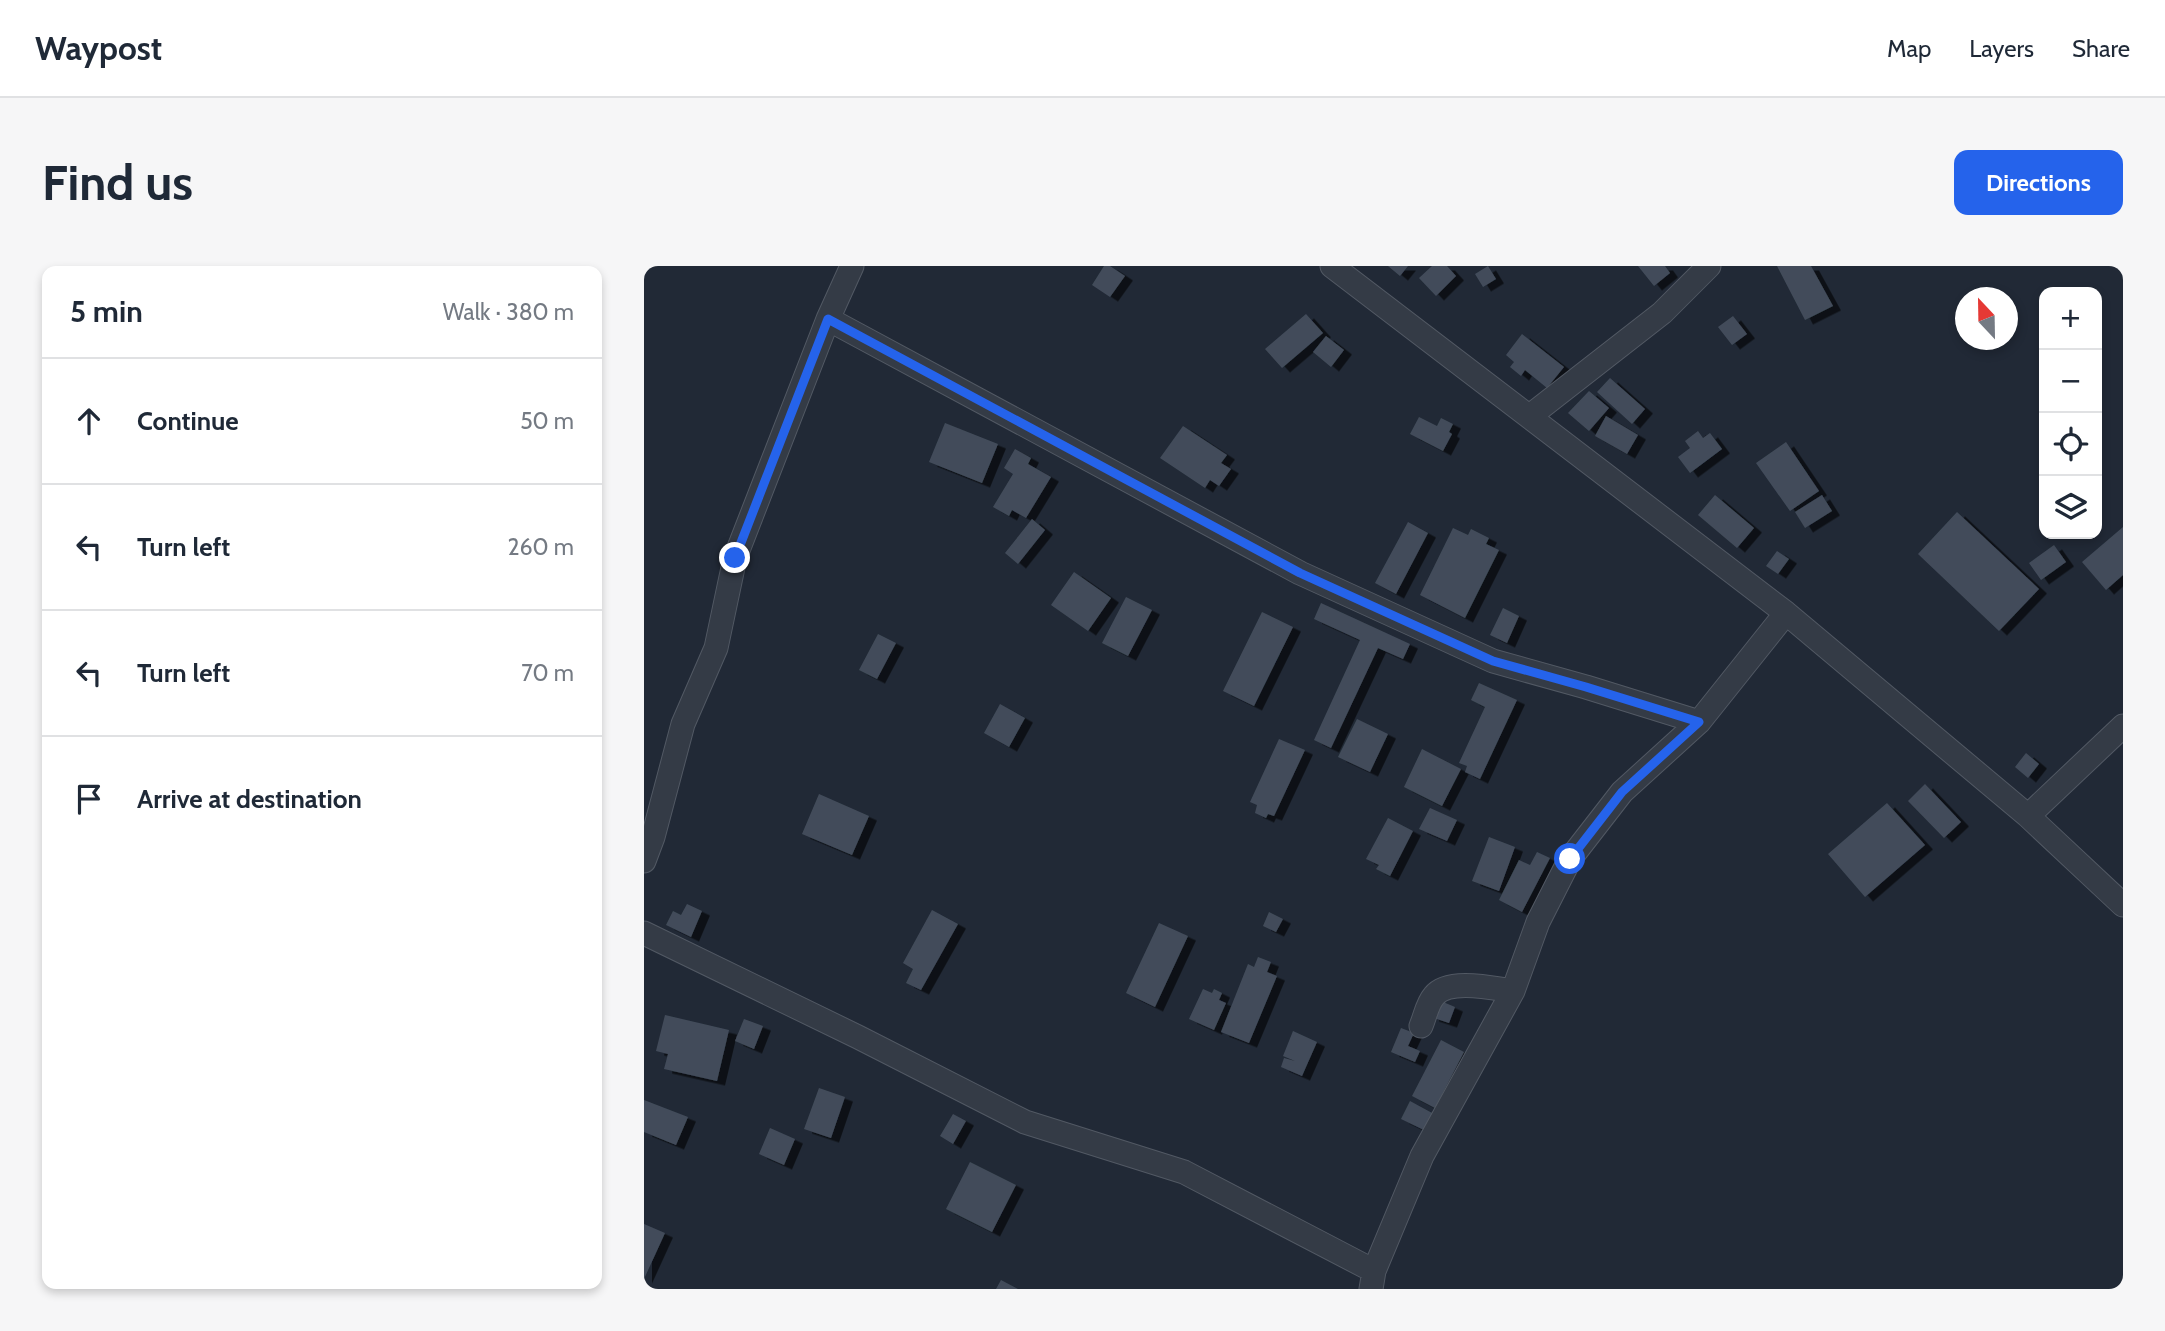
<!DOCTYPE html>
<html lang="en">
<head>
<meta charset="utf-8">
<style>
	:root { --surface:#fff; --page:#f6f6f7; --text:#1f2937; --muted:#747a83; --line:#e0e1e3; --accent:#2563eb }
	body { margin:0; font-family:Cabin,sans-serif; background:var(--page); color:var(--text) }
	.controls { position:absolute; right:21px; top:21px; display:grid; overflow:hidden; border-radius:14px; box-shadow:0 4px 10px #0003 }
	.controls button { width:63px; height:63px; display:grid; place-items:center; padding:0; border:0; border-bottom:2px solid var(--line); background:var(--surface); color:var(--text); font:35px sans-serif }
	.compass { position:absolute; left:1311px; top:21px; width:63px; height:63px; border-radius:50%; background:var(--surface); box-shadow:0 4px 10px #0003; rotate:338deg }
	.stop { position:absolute; width:21px; height:21px; margin:-16px; border:5px solid #2563eb; border-radius:50%; background:#fff }
	.stop.end { background:#2563eb; border-color:#fff; box-shadow:0 2px 7px #0008 }
	.list { margin:0; padding:0; list-style:none }
	h2 { display:flex; justify-content:space-between; align-items:center; height:91px; margin:0; padding:0 28px; font-size:30px }
	h2 small { font-size:23px; font-weight:400; color:var(--muted) }
	.list li { display:grid; grid-template-columns:46px 1fr auto; gap:21px; align-items:center; box-sizing:border-box; height:126px; padding:0 28px; border-top:2px solid var(--line) }
	.list b { display:block; font-size:26px; white-space:nowrap }
	.list em { font-size:23px; font-style:normal; color:var(--muted) }
	.icon { flex:none; width:38px; height:38px; fill:none; stroke:currentColor; stroke-width:2; stroke-linecap:round; stroke-linejoin:round }
	.map { position:relative; flex:none; width:1479px; height:1023px; overflow:hidden; border-radius:14px }
	header { display:flex; align-items:center; gap:42px; box-sizing:border-box; height:98px; padding:0 35px; background:var(--surface); border-bottom:2px solid var(--line) }
	header strong { font-size:33px }
	nav { display:flex; gap:38px; margin-inline-start:auto; font-size:24px }
	.intro { display:flex; align-items:center; justify-content:space-between; box-sizing:border-box; height:168px; padding:0 42px }
	h1 { margin:0; font-size:49px }
	.button { padding:18px 32px; border-radius:14px; background:var(--accent); color:#fff; font-size:24px; font-weight:700 }
	main { display:flex; gap:42px; padding:0 42px }
	aside { flex:1; background:var(--surface); border-radius:14px; box-shadow:0 4px 10px #0003 }
	.map>svg:first-child { display:block }
</style>
</head>
<body>
<header>
<strong>Waypost</strong>
<nav><a>Map</a><a>Layers</a><a>Share</a></nav>
</header>
<div class="intro"><h1>Find us</h1><a class="button">Directions</a></div>
<main>
<aside>
<h2>5 min<small>Walk · 380 m</small></h2>
<ul class="list">
<li><svg class="icon" aria-label="ahead" viewBox="0 0 24 24"><path d="M12 20V5M6 11l6-6 6 6"/></svg><div><b>Continue</b></div><em>50 m</em></li>
<li><svg class="icon" aria-label="left" viewBox="0 0 24 24"><path d="M17 20v-9H6M10 6l-5 5 5 5"/></svg><div><b>Turn left</b></div><em>260 m</em></li>
<li><svg class="icon" aria-label="left" viewBox="0 0 24 24"><path d="M17 20v-9H6M10 6l-5 5 5 5"/></svg><div><b>Turn left</b></div><em>70 m</em></li>
<li><svg class="icon" aria-label="arrive" viewBox="0 0 24 24"><path d="M6 21V4h12l-3 4 3 4H6"/></svg><div><b>Arrive at destination</b></div></li>
</ul>
</aside>
<div class="map">
<svg width="1479" height="1023" viewBox="0 0 1479 1023">
	<defs>
		<filter id="shadow"><feDropShadow dx="8" dy="4.5" stdDeviation="0" flood-color="#0009"/></filter>
	</defs>
	<rect width="100%" height="100%" fill="#212936"/>
	<path fill="#424c5a" filter="url(#shadow)" d="M460,0H466L481,10L466,31L448,19Z
		M744,0H764L756,10Z
		M788,0H803L812,10L792,30L775,12Z
		M844,0L852,13L839,21L831,8Z
		M994,0H1021L1026,7L1010,20Z
		M1133,0H1167L1189,40L1161,54Z
		M662,48L679,67L638,102L621,83Z
		M1089,50L1103,68L1088,79L1074,61Z
		M878,68L920,101L903,122L881,104L877,110L866,101L870,96L862,89Z
		M682,70L700,84L687,101L669,86Z
		M966,112L1001,143L988,158L953,126Z
		M945,125L965,142L945,165L924,147Z
		M962,150L994,169L983,188L951,170Z
		M775,151L793,160L797,152L809,158L805,166L808,168L799,185L766,168Z
		M301,157L354,178L338,217L285,196Z
		M539,160L583,189L577,197L587,203L575,220L566,214L561,222L516,192Z
		M1054,165L1059,172L1066,167L1078,183L1046,207L1034,191L1046,182L1041,175Z
		M1142,176L1175,225L1146,245L1112,197Z
		M371,183L387,192L384,198L407,211L382,252L368,244L365,250L349,241L369,208L360,202Z
		M1071,229L1110,262L1093,282L1054,249Z
		M1178,229L1188,245L1161,262L1151,246Z
		M1313,246L1395,323L1355,365L1274,288Z
		M388,253L401,264L374,298L361,287Z
		M764,256L784,267L752,328L731,317Z
		M1479,261V309L1462,324L1438,296Z
		M809,262L824,269L827,263L845,272L842,278L855,284L821,352L776,329Z
		M1410,279L1422,296L1397,314L1385,297Z
		M1133,285L1145,293L1134,308L1122,300Z
		M430,306L467,332L444,365L407,339Z
		M482,331L508,344L484,390L458,377Z
		M677,337L766,378L759,393L734,382L687,482L670,474L716,374L670,353Z
		M859,342L875,350L863,377L846,369Z
		M618,346L649,361L610,440L579,425Z
		M234,368L252,377L233,413L215,404Z
		M835,417L873,434L836,513L821,506L823,500L815,497L841,441L827,434Z
		M356,438L381,452L365,481L340,467Z
		M713,453L744,468L726,506L694,491Z
		M635,473L661,484L630,550L624,548L622,552L611,547L613,539L606,536Z
		M778,483L817,503L798,540L760,521Z
		M1382,487L1395,498L1384,512L1371,501Z
		M1281,518L1317,556L1300,572L1264,535Z
		M175,528L225,550L208,589L158,568Z
		M1243,537L1281,579L1221,631L1184,588Z
		M786,542L813,554L803,575L775,563Z
		M744,552L769,565L746,610L732,603L735,599L722,593Z
		M845,571L871,581L855,625L828,615Z
		M893,586L906,592L878,646L855,634L875,594L886,599Z
		M43,638L58,645L47,671L22,659L29,645L37,649Z
		M288,644L314,658L277,724L262,717L269,703L259,697Z
		M625,646L639,653L632,666L619,660Z
		M515,657L544,670L511,741L482,727Z
		M614,691L627,696L623,706L633,710L605,777L577,766L604,698L610,701Z
		M559,723L568,727L570,723L578,727L575,734L582,737L570,764L545,753Z
		M799,736L811,741L805,757L787,751L791,741L796,743Z
		M21,749L85,764L73,815L20,803L24,788L12,785Z
		M100,753L119,760L110,783L91,775Z
		M757,762L770,767L764,780L776,785L771,796L747,786Z
		M649,765L673,776L658,810L637,801L640,792L651,795L639,790Z
		M797,774L820,786L791,842L768,830Z
		M175,822L201,831L187,872L160,863Z
		M0,834L44,851L32,879L0,866Z
		M766,835L790,848L782,865L757,853Z
		M309,848L322,855L309,878L296,870Z
		M126,862L151,873L140,899L115,888Z
		M326,896L372,919L348,966L302,943Z
		M0,958L21,967L0,1013Z
		M357,1014L374,1023H352Z"/>
	<g fill="none" stroke-linecap="round" stroke-linejoin="round">
		<defs>
			<path id="street" d="M688,0L1142,347L1384,550L1479,639
				M184,53L656,307L849,395L942,421L1055,456
				M886,150L1018,47L1065,0
				M1384,550L1479,460
				M0,595L9,571L39,458L72,382L91,292L184,53L208,0
				M0,667L214,771L381,856L540,906L730,1005
				M777,760C781,751 783,738 790,730C804,712 848,722 869,725
				M727,1023L730,1005L778,890L869,725L894,656L926,593L978,526L1055,456L1142,347"/>
		</defs>
		<use href="#street" stroke="#525964" stroke-width="25"/>
		<use href="#street" stroke="#343b46" stroke-width="23"/>
	</g>
	<g fill="none" stroke-linecap="round" stroke-linejoin="round">
		<path stroke="#2563eb" stroke-width="9" d="M91,292L184,53L656,307L849,395L942,421L1055,456L978,526L926,593"/>
	</g>
</svg>
<div class="controls">
<button>+</button>
<button>−</button>
<button><svg class="icon" aria-label="locate" viewBox="0 0 24 24"><circle cx="12" cy="12" r="6"/><path d="M12 2v4M12 18v4M2 12h4M18 12h4"/></svg></button>
<button><svg class="icon" aria-label="layers" viewBox="0 0 24 24"><path d="M12 4l9 5-9 5-9-5zM3 14l9 5 9-5"/></svg></button>
</div>
<svg class="compass" viewBox="-18 -18 36 36"><path d="M0-13l5 13h-10z" fill="#e53935"/><path d="M0 13l5-13h-10z" fill="#747a83"/></svg>
<div class="stop" style="left:926px;top:593px"></div>
<div class="stop end" style="left:91px;top:292px"></div>
</div>
</main>
</body>
</html>
